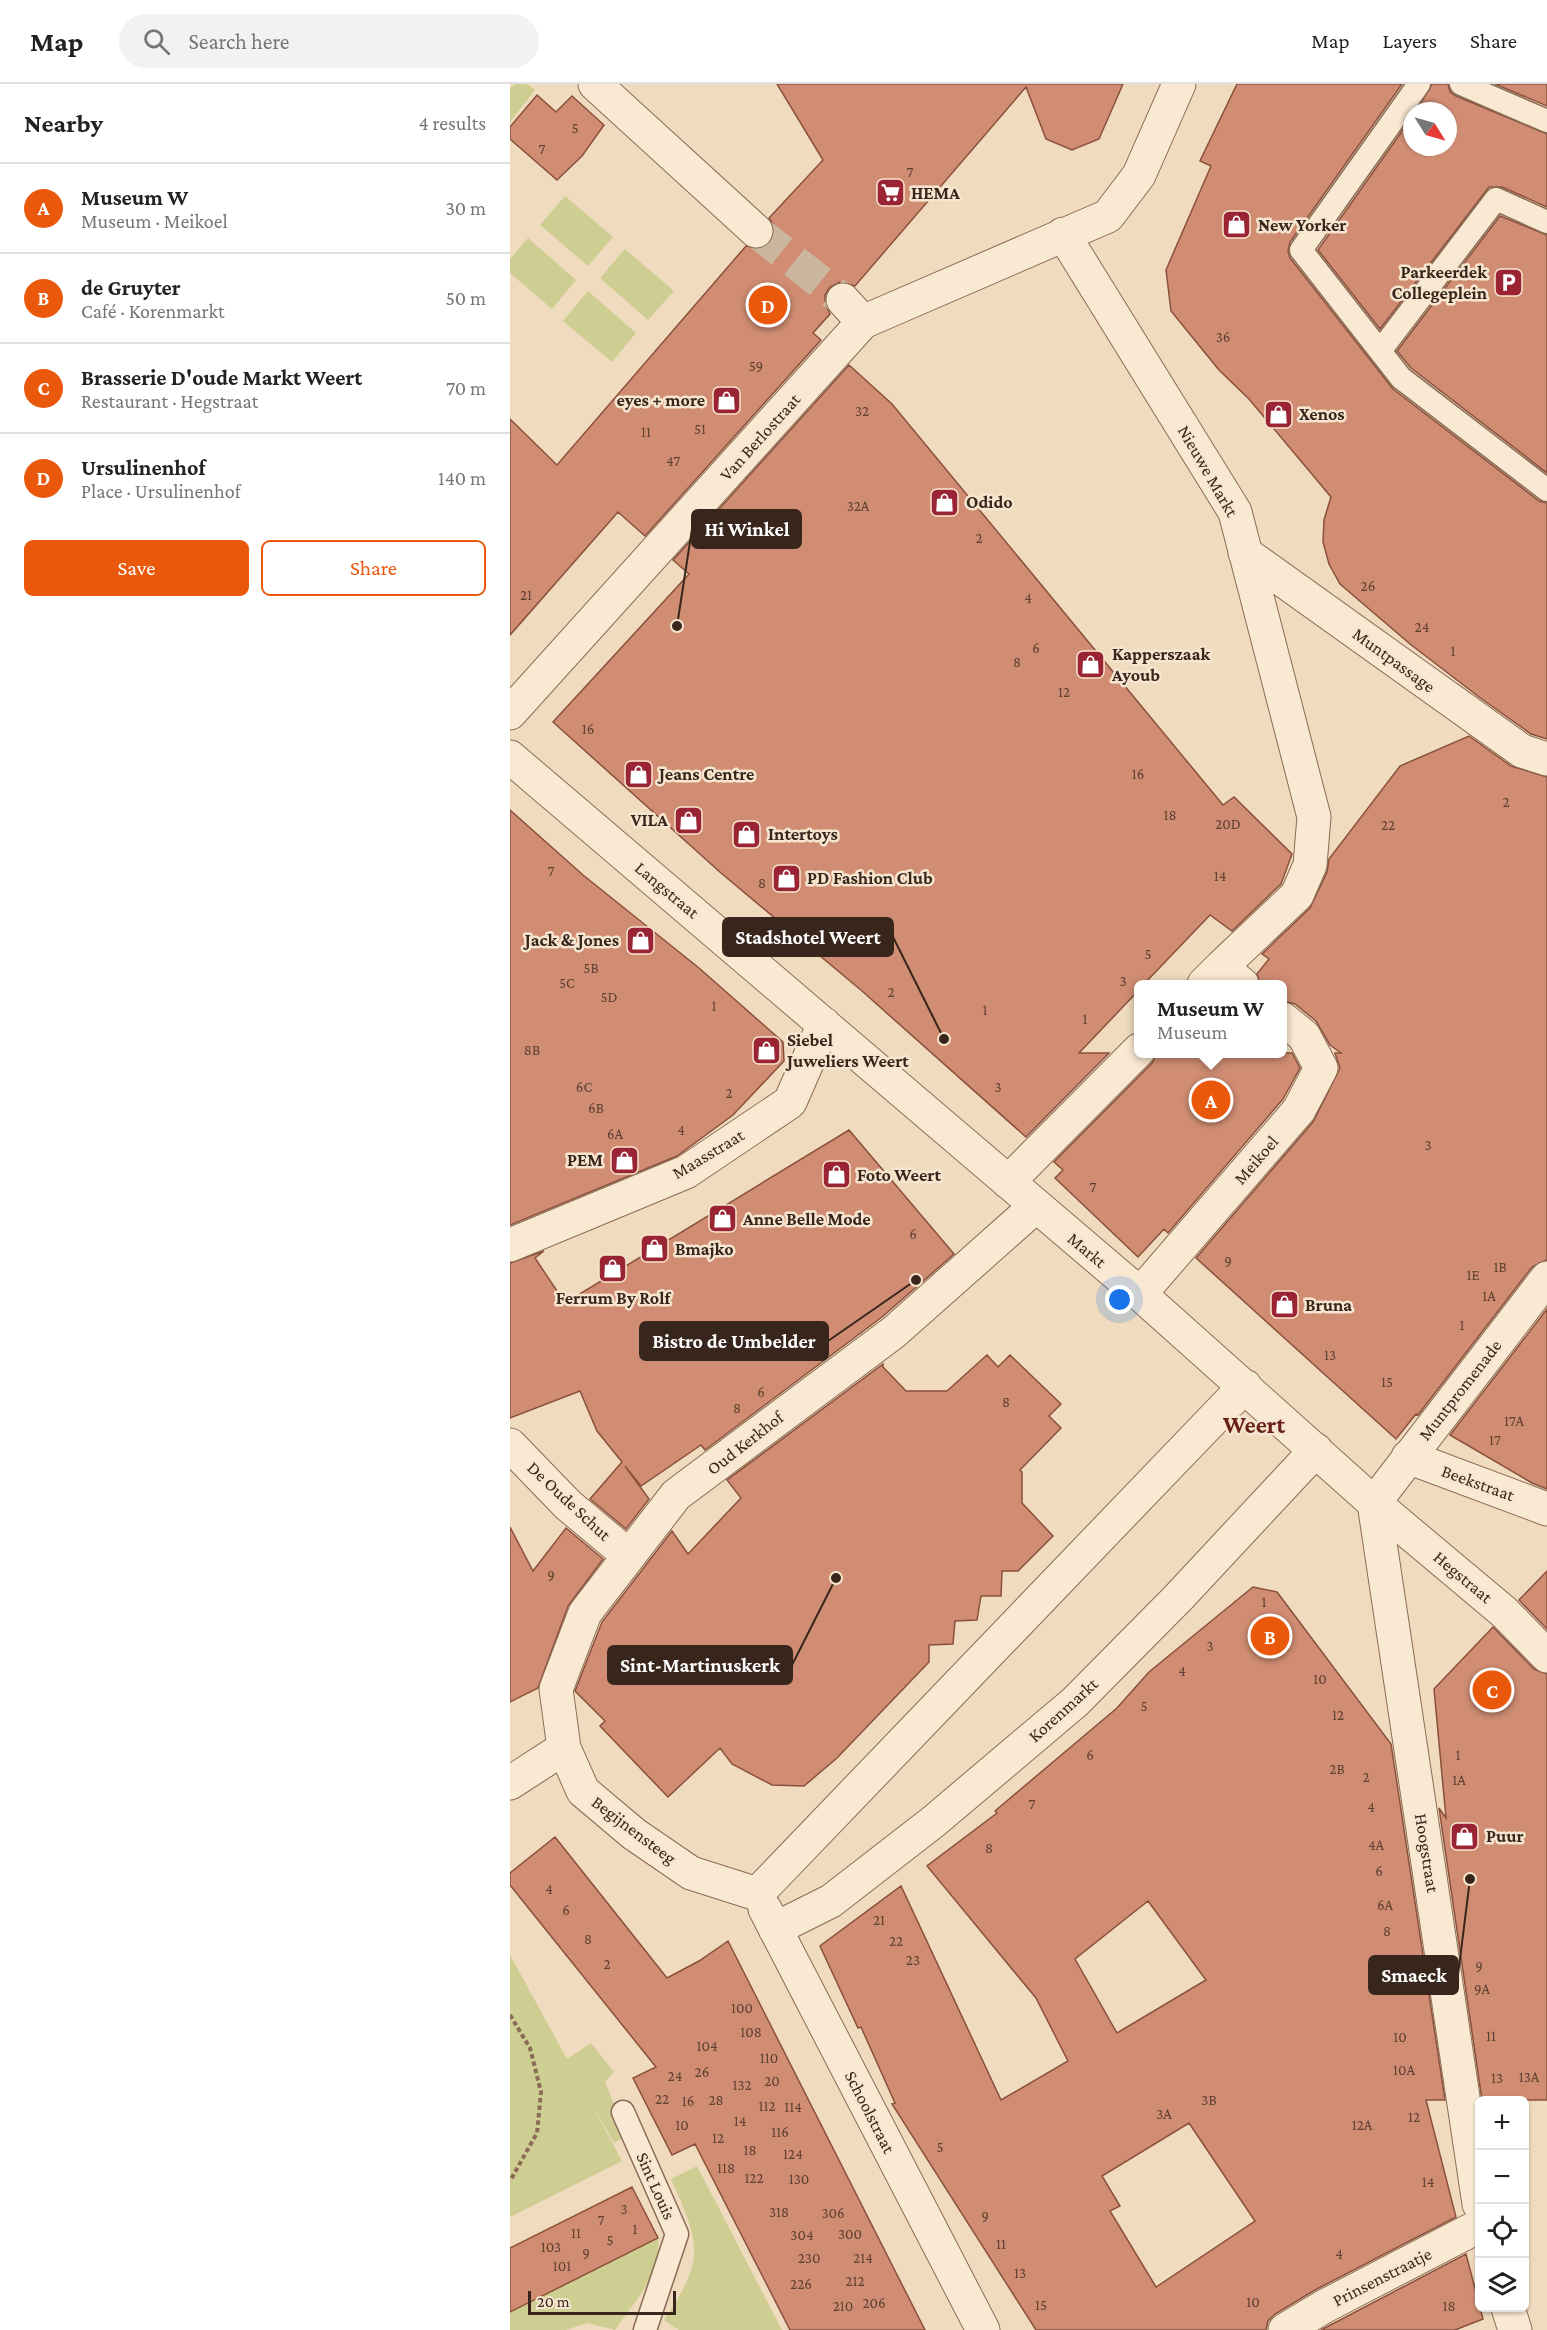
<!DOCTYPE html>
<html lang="en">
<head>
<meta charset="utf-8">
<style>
	:root { --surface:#fff; --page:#f2f2f2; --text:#222; --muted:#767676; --line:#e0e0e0; --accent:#ea580c }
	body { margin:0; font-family:"Crimson Pro",serif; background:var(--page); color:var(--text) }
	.controls { position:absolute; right:18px; bottom:18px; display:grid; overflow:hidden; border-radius:9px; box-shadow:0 2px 4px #0004 }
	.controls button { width:54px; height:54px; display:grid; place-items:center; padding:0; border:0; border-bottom:2px solid var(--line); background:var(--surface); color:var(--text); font:30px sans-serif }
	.compass { position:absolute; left:893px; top:18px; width:54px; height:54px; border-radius:50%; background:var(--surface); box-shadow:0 2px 4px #0004; rotate:127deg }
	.scale { position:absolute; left:18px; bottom:15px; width:148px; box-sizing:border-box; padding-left:6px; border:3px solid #38261c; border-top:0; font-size:16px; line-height:21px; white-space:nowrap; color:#38261c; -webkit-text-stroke:4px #f7e6cf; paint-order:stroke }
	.you { position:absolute; left:610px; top:1216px; width:21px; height:21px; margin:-15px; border:4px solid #fff; border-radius:50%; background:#1a73e8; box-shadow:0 0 0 9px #1a73e833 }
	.badge { display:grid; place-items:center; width:39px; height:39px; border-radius:50%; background:var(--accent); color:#fff; font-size:20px; font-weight:700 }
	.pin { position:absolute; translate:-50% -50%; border:3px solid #fff; box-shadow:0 2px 6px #0006 }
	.popup { position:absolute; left:624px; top:896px; width:153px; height:78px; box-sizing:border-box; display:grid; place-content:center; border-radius:9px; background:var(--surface); filter:drop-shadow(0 2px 4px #0005); font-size:20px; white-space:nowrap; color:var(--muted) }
	.popup b { font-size:22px; color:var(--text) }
	.popup::after { content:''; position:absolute; left:50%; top:100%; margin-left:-12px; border:12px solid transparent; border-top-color:var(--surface) }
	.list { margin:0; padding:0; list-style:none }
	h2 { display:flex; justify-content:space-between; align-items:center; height:78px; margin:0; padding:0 24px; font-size:26px }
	h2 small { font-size:20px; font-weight:400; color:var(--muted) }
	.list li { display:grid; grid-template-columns:39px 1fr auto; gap:18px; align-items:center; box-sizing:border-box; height:90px; padding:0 24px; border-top:2px solid var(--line) }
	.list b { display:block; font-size:22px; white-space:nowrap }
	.list p { margin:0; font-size:20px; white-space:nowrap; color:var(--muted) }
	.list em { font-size:20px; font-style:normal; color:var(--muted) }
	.actions { display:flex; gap:12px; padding:18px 24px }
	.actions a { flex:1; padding:14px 0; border:2px solid var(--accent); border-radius:9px; text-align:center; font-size:21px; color:var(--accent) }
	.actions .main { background:var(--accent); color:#fff }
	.icon { flex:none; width:33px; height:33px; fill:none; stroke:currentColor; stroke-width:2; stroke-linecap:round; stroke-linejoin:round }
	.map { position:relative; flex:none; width:1037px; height:2246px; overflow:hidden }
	header { display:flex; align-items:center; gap:36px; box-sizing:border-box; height:84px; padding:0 30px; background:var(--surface); border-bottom:2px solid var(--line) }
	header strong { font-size:28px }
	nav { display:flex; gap:33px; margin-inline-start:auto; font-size:21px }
	.search { width:420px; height:54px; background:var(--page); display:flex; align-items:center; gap:15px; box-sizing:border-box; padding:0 21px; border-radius:33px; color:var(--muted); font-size:22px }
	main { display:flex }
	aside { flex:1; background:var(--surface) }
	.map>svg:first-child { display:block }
</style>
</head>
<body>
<header>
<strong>Map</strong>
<div class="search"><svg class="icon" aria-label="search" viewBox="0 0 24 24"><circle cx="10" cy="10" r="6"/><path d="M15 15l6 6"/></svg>Search here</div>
<nav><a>Map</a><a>Layers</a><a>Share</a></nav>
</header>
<main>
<aside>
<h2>Nearby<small>4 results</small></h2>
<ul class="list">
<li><span class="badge">A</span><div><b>Museum W</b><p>Museum · Meikoel</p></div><em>30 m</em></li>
<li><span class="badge">B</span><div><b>de Gruyter</b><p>Café · Korenmarkt</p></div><em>50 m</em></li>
<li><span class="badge">C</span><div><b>Brasserie D'oude Markt Weert</b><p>Restaurant · Hegstraat</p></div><em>70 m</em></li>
<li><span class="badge">D</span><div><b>Ursulinenhof</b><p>Place · Ursulinenhof</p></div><em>140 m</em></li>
</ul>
<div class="actions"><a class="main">Save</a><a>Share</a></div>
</aside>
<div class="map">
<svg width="1037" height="2246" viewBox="0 0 1037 2246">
	<rect width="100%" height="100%" fill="#f0dbbf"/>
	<path fill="#cecd92" d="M6,0H17L25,6L0,38V4Z
		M55,112L103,153L78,182L30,141Z
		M18,154L66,196L42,225L0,189V175Z
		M115,165L164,207L138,236L90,194Z
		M78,207L126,249L102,278L53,237Z
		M0,1871L57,1975L81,1959L104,1988L95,1998L117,2052L104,2059L80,2017L112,2077L0,2133Z
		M187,2082L272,2246H169L154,2236C196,2175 190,2160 161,2095Z
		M148,2154C153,2189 124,2218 105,2246L77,2239L56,2246H0V2228Z"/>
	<path fill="#d08d73" stroke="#8a503b" stroke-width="1.5" fill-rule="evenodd" d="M267,0H613L589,55L562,66L536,55L516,3L345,202L330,198L320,203L315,211V219L320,230L303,249L311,256L135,452L108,428L0,551V335L47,381L236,162L251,165L260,159L264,150V141L259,134L313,76Z
		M727,0H892L780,158L778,167L780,174L883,305L1029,417L1037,419V655L1021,650L969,613L900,560L830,500L819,480L813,458L814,436L821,413L739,315L709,286L661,227L656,186L701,82L690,77Z
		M922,0H938L940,8L946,12L1037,50V123L992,103H979L870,245L808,166L902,33V63H938V27H906Z
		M985,0H1037V22Z
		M27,11L46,28L62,12L94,41L72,72L47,96L0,55V43Z
		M990,132L1037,151V389L901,284L887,267Z
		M339,281L382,320L713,721L724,713L782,770L771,800L722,847L700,831L634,900H629V906L569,969H599L516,1053L352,907L211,789L43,638L179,490L163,476Z
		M959,652L1001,682L1037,693V1176L1022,1183L908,1331L906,1330L886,1355L686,1174L803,1038L830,984L825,969H831L820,961L806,937L785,920L773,917V900H750L747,890L759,875L752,870L800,824L817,788L819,775L890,682Z
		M0,726L73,791L189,884L273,958L274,977L223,1031L167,1072L0,1141Z
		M647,969H782L790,984L773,1015L658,1149L654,1145L628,1173L545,1094L553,1086L544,1078L642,979Z
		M339,1046L444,1170L372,1233L195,1366L191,1361L131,1402L115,1382L139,1415L116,1445L80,1415L112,1378L87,1347L70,1307L0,1334V1179L34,1167L25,1174L55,1219Z
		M1037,1225V1405L1022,1399L940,1351Z
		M477,1271L488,1283L500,1271L551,1320L539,1332L551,1344L510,1386L512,1388V1419L543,1452L508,1487H492L491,1512H471L467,1536L445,1537L443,1560L419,1561V1578L327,1674L294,1702L262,1701L222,1680L210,1664L158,1713L90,1642L95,1637L65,1607L92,1538L162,1447L178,1470L231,1414L217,1396L373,1280V1283L396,1307H437Z
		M0,1443L23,1487L56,1444L93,1475L58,1522L28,1604L0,1618Z
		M1037,1487V1545L1009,1516Z
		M743,1503L767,1508L881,1660L935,2016H916L946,2133L805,2206L765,2230L758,2237L756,2246H526L382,2020L385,2019L351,1943L348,1944L310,1862L391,1802L491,2016L558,1977L526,1914L417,1782L487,1729L485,1727L607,1624L639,1588ZM638,1817L696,1896L607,1949L565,1875ZM679,2039L745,2137L646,2203L600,2127L610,2122L592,2092Z
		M983,1543L1024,1585L1037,1590V2016H972L929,1724L936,1734L924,1605Z
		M45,1753L157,1894L189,1877L218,1857L415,2246H280L185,2060L162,2071L123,1994L146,1983L0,1801V1789Z
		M122,2103L148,2154L0,2228V2164Z
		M956,2170L973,2235L945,2246H811Z"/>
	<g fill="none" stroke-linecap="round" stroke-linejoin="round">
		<path stroke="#cbb79e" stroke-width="33" stroke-dasharray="33 16" stroke-linecap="butt" d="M246,147L333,216"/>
		<defs>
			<path id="lane" d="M909,0L791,166L891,294L1037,406
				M951,0L1037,37
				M870,267L986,115L1037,138
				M113,2028L167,2150L135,2246"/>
			<path id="street" d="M85,0L246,147
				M553,150L725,428L804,733L800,781L787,811L711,883
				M333,216L353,238
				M735,469L1012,667L1037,675
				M0,629L353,238L598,132L629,91L669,0
				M0,673L630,1210L864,1419L994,1528L1037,1572
				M694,900L711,883L732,900
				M498,1098L629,966
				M0,1161L176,1088L280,1018L314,940
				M630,1210L789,1026L811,984L794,952L773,935
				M0,1361L58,1421L118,1471
				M898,1373L1037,1425
				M864,1419L969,2120
				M864,1419L1037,1194
				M54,1664L46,1605L75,1529L166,1411L384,1248L526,1122
				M0,1699L54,1664L73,1707L124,1750L181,1789L247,1810
				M247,1810L735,1302
				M255,1825L473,2246
				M265,1845L321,1817L423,1738L565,1618L668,1514L806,1366
				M998,2224L1005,2246
				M775,2246L815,2222L969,2142"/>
		</defs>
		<use href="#lane" stroke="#896b56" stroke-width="25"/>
		<use href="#street" stroke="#896b56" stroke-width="35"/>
		<path stroke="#896b56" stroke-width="4" stroke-dasharray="4.5 3" stroke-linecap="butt" d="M0,1931L20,1964L31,2008L27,2049L0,2097"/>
		<use href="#lane" stroke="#fae9d2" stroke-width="22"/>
		<use href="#street" stroke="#fae9d2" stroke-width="33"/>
	</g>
	<defs>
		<symbol id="supermarket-square" viewBox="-11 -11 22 22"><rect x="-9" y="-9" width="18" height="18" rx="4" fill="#9b2434" stroke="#f7e6cf"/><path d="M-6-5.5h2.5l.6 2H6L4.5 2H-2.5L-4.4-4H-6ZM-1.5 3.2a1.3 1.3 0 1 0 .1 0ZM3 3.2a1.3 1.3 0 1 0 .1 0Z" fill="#fff"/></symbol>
		<symbol id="shop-square" viewBox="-11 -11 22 22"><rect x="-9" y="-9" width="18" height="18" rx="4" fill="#9b2434" stroke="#f7e6cf"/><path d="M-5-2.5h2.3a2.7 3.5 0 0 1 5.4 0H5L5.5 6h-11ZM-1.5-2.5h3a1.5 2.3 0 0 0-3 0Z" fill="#fff"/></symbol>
		<symbol id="parking-square" viewBox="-11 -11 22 22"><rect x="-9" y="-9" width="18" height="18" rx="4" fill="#9b2434" stroke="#f7e6cf"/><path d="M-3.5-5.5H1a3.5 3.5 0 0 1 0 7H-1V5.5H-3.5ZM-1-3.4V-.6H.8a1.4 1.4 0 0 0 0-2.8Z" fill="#fff"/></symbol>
	</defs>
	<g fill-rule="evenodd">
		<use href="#supermarket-square" x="364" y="92" width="33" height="33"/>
		<use href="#shop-square" x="710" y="124" width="33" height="33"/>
		<use href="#parking-square" x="982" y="182" width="33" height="33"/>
		<use href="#shop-square" x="200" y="300" width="33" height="33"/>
		<use href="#shop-square" x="752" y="314" width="33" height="33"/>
		<use href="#shop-square" x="418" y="402" width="33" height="33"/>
		<use href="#shop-square" x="564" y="564" width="33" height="33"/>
		<use href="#shop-square" x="112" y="674" width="33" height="33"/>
		<use href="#shop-square" x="162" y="720" width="33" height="33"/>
		<use href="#shop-square" x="220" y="734" width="33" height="33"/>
		<use href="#shop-square" x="260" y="778" width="33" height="33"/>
		<use href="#shop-square" x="114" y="840" width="33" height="33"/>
		<use href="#shop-square" x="240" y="950" width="33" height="33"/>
		<use href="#shop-square" x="98" y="1060" width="33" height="33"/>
		<use href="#shop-square" x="310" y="1074" width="33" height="33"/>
		<use href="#shop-square" x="196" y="1118" width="33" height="33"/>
		<use href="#shop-square" x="128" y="1148" width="33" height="33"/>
		<use href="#shop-square" x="86" y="1168" width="33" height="33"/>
		<use href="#shop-square" x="758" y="1204" width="33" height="33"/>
		<use href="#shop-square" x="938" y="1736" width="33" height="33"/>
	</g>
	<g text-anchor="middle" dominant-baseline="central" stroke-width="5" stroke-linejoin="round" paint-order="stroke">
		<g font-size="15" fill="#5e4032">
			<text x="65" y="44">5</text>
			<text x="32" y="65">7</text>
			<text x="400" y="88">7</text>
			<text x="713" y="253">36</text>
			<text x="246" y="282">59</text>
			<text x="352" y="327">32</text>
			<text x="190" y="345">51</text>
			<text x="136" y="348">11</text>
			<text x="163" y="377">47</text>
			<text x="348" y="422">32A</text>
			<text x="469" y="454">2</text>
			<text x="858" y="502">26</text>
			<text x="16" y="511">21</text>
			<text x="518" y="514">4</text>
			<text x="912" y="543">24</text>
			<text x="526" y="564">6</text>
			<text x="943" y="567">1</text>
			<text x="507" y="578">8</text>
			<text x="554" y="608">12</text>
			<text x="78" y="645">16</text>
			<text x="628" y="690">16</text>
			<text x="996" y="718">2</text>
			<text x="660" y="731">18</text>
			<text x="718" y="740">20D</text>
			<text x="878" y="741">22</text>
			<text x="41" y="787">7</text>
			<text x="710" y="792">14</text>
			<text x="252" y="799">8</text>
			<text x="638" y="870">5</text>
			<text x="81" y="884">5B</text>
			<text x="613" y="897">3</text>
			<text x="57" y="899">5C</text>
			<text x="381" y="908">2</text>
			<text x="99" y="913">5D</text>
			<text x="204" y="922">1</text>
			<text x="475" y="926">1</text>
			<text x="575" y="935">1</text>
			<text x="22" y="966">8B</text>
			<text x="74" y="1003">6C</text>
			<text x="488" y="1003">3</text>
			<text x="219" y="1009">2</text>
			<text x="86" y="1024">6B</text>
			<text x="171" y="1046">4</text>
			<text x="105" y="1050">6A</text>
			<text x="918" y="1061">3</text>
			<text x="583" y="1103">7</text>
			<text x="403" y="1150">6</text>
			<text x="718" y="1177">9</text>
			<text x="990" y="1183">1B</text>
			<text x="963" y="1191">1E</text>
			<text x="979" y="1212">1A</text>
			<text x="952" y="1241">1</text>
			<text x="820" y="1271">13</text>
			<text x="877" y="1298">15</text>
			<text x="251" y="1308">6</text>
			<text x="496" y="1318">8</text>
			<text x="227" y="1324">8</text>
			<text x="1004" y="1337">17A</text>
			<text x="985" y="1356">17</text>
			<text x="41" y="1491">9</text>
			<text x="754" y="1518">1</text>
			<text x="700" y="1562">3</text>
			<text x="672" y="1587">4</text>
			<text x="810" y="1595">10</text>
			<text x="634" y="1622">5</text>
			<text x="828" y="1631">12</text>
			<text x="580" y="1671">6</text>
			<text x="948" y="1671">1</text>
			<text x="827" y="1685">2B</text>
			<text x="856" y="1693">2</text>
			<text x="949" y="1696">1A</text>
			<text x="522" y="1720">7</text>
			<text x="861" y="1723">4</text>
			<text x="866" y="1761">4A</text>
			<text x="479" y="1764">8</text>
			<text x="869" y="1787">6</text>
			<text x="39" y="1805">4</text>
			<text x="875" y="1821">6A</text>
			<text x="56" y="1826">6</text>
			<text x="369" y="1836">21</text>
			<text x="877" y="1847">8</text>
			<text x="78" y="1855">8</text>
			<text x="386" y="1857">22</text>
			<text x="403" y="1876">23</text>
			<text x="97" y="1880">2</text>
			<text x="969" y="1882">9</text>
			<text x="972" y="1905">9A</text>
			<text x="232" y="1924">100</text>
			<text x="241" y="1948">108</text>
			<text x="981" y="1952">11</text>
			<text x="890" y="1953">10</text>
			<text x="197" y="1962">104</text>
			<text x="259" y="1974">110</text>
			<text x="894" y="1986">10A</text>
			<text x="192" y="1988">26</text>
			<text x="165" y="1992">24</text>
			<text x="1019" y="1993">13A</text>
			<text x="987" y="1994">13</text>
			<text x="262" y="1997">20</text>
			<text x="232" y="2001">132</text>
			<text x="152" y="2015">22</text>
			<text x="206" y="2016">28</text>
			<text x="699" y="2016">3B</text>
			<text x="178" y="2017">16</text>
			<text x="257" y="2022">112</text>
			<text x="283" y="2023">114</text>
			<text x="654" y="2030">3A</text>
			<text x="904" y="2033">12</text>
			<text x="230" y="2037">14</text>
			<text x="172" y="2041">10</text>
			<text x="852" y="2041">12A</text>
			<text x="270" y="2048">116</text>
			<text x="208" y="2054">12</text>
			<text x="430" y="2063">5</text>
			<text x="240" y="2066">18</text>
			<text x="283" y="2070">124</text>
			<text x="216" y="2084">118</text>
			<text x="244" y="2094">122</text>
			<text x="289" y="2095">130</text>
			<text x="918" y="2098">14</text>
			<text x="114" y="2125">3</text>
			<text x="269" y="2128">318</text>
			<text x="323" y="2129">306</text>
			<text x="475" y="2132">9</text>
			<text x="91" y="2136">7</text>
			<text x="125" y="2145">1</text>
			<text x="66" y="2149">11</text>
			<text x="340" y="2150">300</text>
			<text x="292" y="2151">304</text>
			<text x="100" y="2156">5</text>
			<text x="491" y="2160">11</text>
			<text x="41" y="2163">103</text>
			<text x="76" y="2169">9</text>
			<text x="829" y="2170">4</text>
			<text x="299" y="2174">230</text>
			<text x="353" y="2174">214</text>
			<text x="52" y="2182">101</text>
			<text x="510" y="2189">13</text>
			<text x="345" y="2197">212</text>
			<text x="291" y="2200">226</text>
			<text x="743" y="2218">10</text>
			<text x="364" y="2219">206</text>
			<text x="531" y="2221">15</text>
			<text x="333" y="2222">210</text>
			<text x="939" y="2222">18</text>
		</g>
		<g font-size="18" font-weight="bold" fill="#38261c" stroke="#f7e6cf" text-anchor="start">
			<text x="401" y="109">HEMA</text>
			<text x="748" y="141">New Yorker</text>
			<text x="977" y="188" text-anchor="end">Parkeerdek<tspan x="977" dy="21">Collegeplein</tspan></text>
			<text x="195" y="316" text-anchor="end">eyes + more</text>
			<text x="789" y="330">Xenos</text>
			<text x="456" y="418">Odido</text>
			<text x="602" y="570">Kapperszaak<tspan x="602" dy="21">Ayoub</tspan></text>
			<text x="149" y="690">Jeans Centre</text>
			<text x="158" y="736" text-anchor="end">VILA</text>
			<text x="258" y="750">Intertoys</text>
			<text x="297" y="794">PD Fashion Club</text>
			<text x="109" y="856" text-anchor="end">Jack &amp; Jones</text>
			<text x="277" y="956">Siebel<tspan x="277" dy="21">Juweliers Weert</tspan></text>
			<text x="93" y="1076" text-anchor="end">PEM</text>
			<text x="347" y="1091">Foto Weert</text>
			<text x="233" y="1135">Anne Belle Mode</text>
			<text x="165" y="1165">Bmajko</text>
			<text x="103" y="1214" text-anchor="middle">Ferrum By Rolf</text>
			<text x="795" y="1221">Bruna</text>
			<text x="976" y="1752">Puur</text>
		</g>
		<g font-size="18" fill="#38261c" stroke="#f7e6cf">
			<text transform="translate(250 353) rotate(-48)">Van Berlostraat</text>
			<text transform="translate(698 387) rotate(60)">Nieuwe Markt</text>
			<text transform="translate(884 576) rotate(36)">Muntpassage</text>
			<text transform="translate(157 806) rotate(40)">Langstraat</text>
			<text transform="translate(198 1070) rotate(-31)">Maasstraat</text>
			<text transform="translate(746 1076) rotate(-49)">Meikoel</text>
			<text transform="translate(577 1166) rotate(40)">Markt</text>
			<text transform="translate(950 1306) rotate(-52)">Muntpromenade</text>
			<text transform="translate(235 1359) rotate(-38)">Oud Kerkhof</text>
			<text transform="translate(968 1399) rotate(20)">Beekstraat</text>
			<text transform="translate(59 1417) rotate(43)">De Oude Schut</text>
			<text transform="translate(953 1493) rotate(40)">Hegstraat</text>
			<text transform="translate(553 1626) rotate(-42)">Korenmarkt</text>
			<text transform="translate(124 1746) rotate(37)">Begijnensteeg</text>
			<text transform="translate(917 1769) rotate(81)">Hoogstraat</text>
			<text transform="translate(360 2028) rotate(63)">Schoolstraat</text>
			<text transform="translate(146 2102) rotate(66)">Sint Louis</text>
			<text transform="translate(872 2193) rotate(-27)">Prinsenstraatje</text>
		</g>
		<g font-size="24" font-weight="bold" fill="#671f19" stroke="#f7e6cf">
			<text x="744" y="1340">Weert</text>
		</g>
	</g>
	<path fill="none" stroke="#38261c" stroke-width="2" d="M167 542L182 445M434 955L383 853M406 1196L318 1257M326 1494L282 1581M960 1795L948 1891"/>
	<g fill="#38261c" stroke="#f7e6cf" stroke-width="2">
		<circle cx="167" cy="542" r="6"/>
		<circle cx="434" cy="955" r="6"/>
		<circle cx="406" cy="1196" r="6"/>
		<circle cx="326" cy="1494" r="6"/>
		<circle cx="960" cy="1795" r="6"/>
	</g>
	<g fill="#38261c" stroke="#38261c" stroke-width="2">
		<rect x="182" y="426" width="109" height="38" rx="6"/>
		<rect x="213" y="834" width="170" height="38" rx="6"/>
		<rect x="130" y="1238" width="188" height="38" rx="6"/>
		<rect x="98" y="1562" width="184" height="38" rx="6"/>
		<rect x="859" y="1872" width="89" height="38" rx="6"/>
	</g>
	<g font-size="20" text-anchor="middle" font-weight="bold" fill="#fff">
		<text x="237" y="452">Hi Winkel</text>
		<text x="298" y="860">Stadshotel Weert</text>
		<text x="224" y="1264">Bistro de Umbelder</text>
		<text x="190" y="1588">Sint-Martinuskerk</text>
		<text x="904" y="1898">Smaeck</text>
	</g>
</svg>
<div class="controls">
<button>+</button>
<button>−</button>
<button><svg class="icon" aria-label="locate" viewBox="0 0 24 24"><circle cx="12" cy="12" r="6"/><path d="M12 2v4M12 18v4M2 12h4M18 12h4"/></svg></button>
<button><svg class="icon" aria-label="layers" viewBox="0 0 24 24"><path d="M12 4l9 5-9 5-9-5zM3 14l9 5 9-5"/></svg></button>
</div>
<svg class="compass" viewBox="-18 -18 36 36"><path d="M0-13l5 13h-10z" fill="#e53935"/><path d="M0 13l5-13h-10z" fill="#767676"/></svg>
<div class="scale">20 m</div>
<div class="you"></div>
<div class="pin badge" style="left:701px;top:1016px">A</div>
<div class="popup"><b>Museum W</b>Museum</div>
<div class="pin badge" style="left:760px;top:1552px">B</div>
<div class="pin badge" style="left:982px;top:1606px">C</div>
<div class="pin badge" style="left:258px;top:221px">D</div>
</div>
</main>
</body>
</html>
